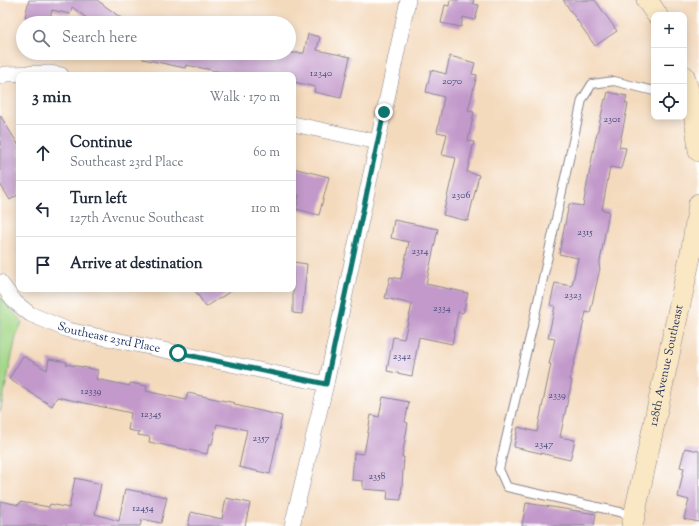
<!DOCTYPE html>
<html lang="en">
<head>
<meta charset="utf-8">
<style>
	:root { --surface:#fff; --page:#f6f6f7; --text:#1f2937; --muted:#747a83; --line:#e0e1e3 }
	body { margin:0; font-family:"Sorts Mill Goudy",serif; background:var(--page); color:var(--text) }
	.controls { position:absolute; right:12px; top:12px; display:grid; overflow:hidden; border-radius:8px; box-shadow:0 2px 10px #0003 }
	.controls button { width:36px; height:36px; display:grid; place-items:center; padding:0; border:0; border-bottom:1px solid var(--line); background:var(--surface); color:var(--text); font:20px sans-serif }
	.stop { position:absolute; width:12px; height:12px; margin:-9px; border:3px solid #0f766e; border-radius:50%; background:#fff }
	.stop.end { background:#0f766e; border-color:#fff; box-shadow:0 1px 4px #0008 }
	.list { margin:0; padding:0; list-style:none }
	h2 { display:flex; justify-content:space-between; align-items:center; height:52px; margin:0; padding:0 16px; font-size:17px }
	h2 small { font-size:13px; font-weight:400; color:var(--muted) }
	.list li { display:grid; grid-template-columns:26px 1fr auto; gap:12px; align-items:center; box-sizing:border-box; height:56px; padding:0 16px; border-top:1px solid var(--line) }
	.list b { display:block; font-size:15px; white-space:nowrap }
	.list p { margin:0; font-size:13px; white-space:nowrap; color:var(--muted) }
	.list em { font-size:13px; font-style:normal; color:var(--muted) }
	.icon { flex:none; width:22px; height:22px; fill:none; stroke:currentColor; stroke-width:2; stroke-linecap:round; stroke-linejoin:round }
	.map { position:relative; flex:none; width:699px; height:526px; overflow:hidden }
	.search { position:absolute; background:var(--surface); box-shadow:0 2px 10px #0003; left:16px; top:16px; width:280px; height:44px; display:flex; align-items:center; gap:10px; box-sizing:border-box; padding:0 14px; border-radius:22px; color:var(--muted); font-size:15px }
	.panel { position:absolute; background:var(--surface); box-shadow:0 2px 10px #0003; left:16px; top:72px; width:280px; height:220px; border-radius:8px }
	.map>svg:first-child { display:block }
</style>
</head>
<body>
<div class="map">
<svg width="699" height="526" viewBox="0 0 699 526">
	<rect width="100%" height="100%" fill="#fff"/>
	<filter id="ink" filterUnits="userSpaceOnUse"><feTurbulence type="fractalNoise" baseFrequency=".025" numOctaves="2"/><feDisplacementMap in="SourceGraphic" scale="8" xChannelSelector="R" yChannelSelector="G"/><feConvolveMatrix kernelMatrix="1 2 1 2 8 2 1 2 1" color-interpolation-filters="sRGB"/></filter>
	<filter id="wash" filterUnits="userSpaceOnUse"><feTurbulence type="fractalNoise" baseFrequency=".012" numOctaves="4" result="noise"/><feDisplacementMap in="SourceGraphic" scale="16" xChannelSelector="R" yChannelSelector="G"/><feGaussianBlur stdDeviation="0.9" result="paint"/><feColorMatrix in="noise" values="0 0 0 0 0 0 0 0 0 0 0 0 0 0 0 0 0 1.4 0 .05"/><feComposite in="paint" operator="in"/></filter>
	<g filter="url(#wash)">
		<rect width="100%" height="100%" fill="#f4dabd"/>
		<path fill="#a4d888" stroke="#608473" d="M0,296L22,322L16,337L0,412Z"/>
		<g id="blocks">
			<path fill="#c299ca" d="M29,0H97L128,23H93L72,7L70,14L52,10L49,23H31L32,18L25,17Z
				M450,0H474L473,4L479,5L475,20L463,17L461,27L441,23L445,5L449,6Z
				M563,0H595L617,31L595,46Z
				M308,34L320,37L317,50L350,57L341,98L314,92L315,87L294,82L296,75H238L186,65L185,68L143,59V53H304Z
				M450,56L475,63L472,74L477,75L468,111L474,112L468,141L474,142L467,172L479,175L468,221L443,215L456,158L442,155L447,134L437,132L444,97L426,92L431,70L446,74Z
				M608,92L627,96L625,103L628,104L619,147L626,148L621,169L610,167L602,210L609,211L599,267L600,268L590,313L586,312L570,380H572L560,437L575,440L570,460L514,447L518,427L537,432L551,364H549L555,339L548,338L555,306L550,305L555,283L572,286L578,258L559,254L569,204L583,206L595,142L605,99L606,100Z
				M0,115L19,146V194L10,200L0,184Z
				M293,168L329,177L319,215L296,209L299,195L293,194Z
				M394,220L438,229L426,284L468,293L463,313L458,312L452,344L419,337L412,376L387,371L393,337L404,339L412,304L385,298L390,277L401,279L409,242L391,238Z
				M293,262L307,264L302,314L293,313Z
				M194,289H234L206,307Z
				M23,356L47,370L49,359L67,362L66,364L98,370L96,379L130,386V383L147,386L146,391L186,400L188,393L235,403V405L282,416L270,474L239,467L247,430L217,424L212,444H209L207,454L149,442L150,437L138,435L139,432L128,430L131,413L57,397L52,406L9,379Z
				M383,397L409,402L405,422L408,423L402,457H404L401,500L387,499L388,491L363,489V481L352,480L354,453L364,454L371,415L379,417Z
				M685,448L699,451V522L684,519L689,500L678,497L684,468L680,467Z
				M75,478L101,484L95,514L119,521L125,489L167,497L161,523L142,519L140,526H0V501L19,505L20,502L49,507L50,504L69,508Z
				M226,498L250,503L245,526H188L191,512L222,519Z
				M526,503L596,514L594,526H522Z"/>
		</g>
	</g>
	<g filter="url(#ink)">
		<use href="#blocks" fill-opacity="0" stroke="#88848e" stroke-width="1"/>
		<g fill="none" stroke-linecap="round" stroke-linejoin="round">
			<defs>
				<path id="lane" d="M633,515L507,487L499,469L533,324L582,100L592,84L614,81L654,91"/>
				<g id="street">
					<path d="M0,77L5,74L49,73L61,75"/>
					<path d="M293,124L378,142"/>
					<path id="s1" d="M0,282L15,302L30,314L68,330L326,384"/>
					<path d="M292,526L326,384L408,0"/>
				</g>
				<g id="secondary">
					<path d="M647,0L657,15"/>
					<path d="M684,76C692,100 697,125 699,151"/>
					<path id="s2" d="M632,526L692,248L699,204"/>
				</g>
			</defs>
			<use href="#lane" stroke="#88848e" stroke-width="10"/>
			<use href="#street" stroke="#88848e" stroke-width="16"/>
			<use href="#secondary" stroke="#88848e" stroke-width="22"/>
			<use href="#lane" stroke="#fff" stroke-width="8"/>
			<use href="#street" stroke="#fff" stroke-width="15"/>
			<use href="#secondary" stroke="#fae7c3" stroke-width="21"/>
		</g>
	</g>
	<g fill="none" stroke-linecap="round" stroke-linejoin="round" filter="url(#ink)">
		<path stroke="#0f766e" stroke-width="5" d="M178,353L326,384L384,112"/>
	</g>
	<g text-anchor="middle" dominant-baseline="central" stroke-width="4" stroke-linejoin="round" paint-order="stroke">
		<g font-size="10" fill="#454a79">
			<text x="321" y="73">12340</text>
			<text x="452" y="81">2070</text>
			<text x="612" y="119">2301</text>
			<text x="461" y="195">2306</text>
			<text x="585" y="232">2315</text>
			<text x="420" y="251">2314</text>
			<text x="573" y="295">2323</text>
			<text x="442" y="308">2334</text>
			<text x="402" y="356">2342</text>
			<text x="91" y="391">12339</text>
			<text x="557" y="395">2339</text>
			<text x="151" y="414">12345</text>
			<text x="261" y="438">2357</text>
			<text x="544" y="444">2347</text>
			<text x="377" y="476">2358</text>
			<text x="143" y="508">12454</text>
		</g>
		<g font-size="12" fill="#1b2f5e" stroke="#fff">
			<text stroke="none"><textPath href="#s1" startOffset="127">Southeast 23rd Place</textPath></text>
			<text stroke="none"><textPath href="#s2" startOffset="164">128th Avenue Southeast</textPath></text>
		</g>
	</g>
</svg>
<div class="controls">
<button>+</button>
<button>−</button>
<button><svg class="icon" aria-label="locate" viewBox="0 0 24 24"><circle cx="12" cy="12" r="6"/><path d="M12 2v4M12 18v4M2 12h4M18 12h4"/></svg></button>
</div>
<div class="stop" style="left:178px;top:353px"></div>
<div class="stop end" style="left:384px;top:112px"></div>
<div class="search"><svg class="icon" aria-label="search" viewBox="0 0 24 24"><circle cx="10" cy="10" r="6"/><path d="M15 15l6 6"/></svg>Search here</div>
<section class="panel">
<h2>3 min<small>Walk · 170 m</small></h2>
<ul class="list">
<li><svg class="icon" aria-label="ahead" viewBox="0 0 24 24"><path d="M12 20V5M6 11l6-6 6 6"/></svg><div><b>Continue</b><p>Southeast 23rd Place</p></div><em>60 m</em></li>
<li><svg class="icon" aria-label="left" viewBox="0 0 24 24"><path d="M17 20v-9H6M10 6l-5 5 5 5"/></svg><div><b>Turn left</b><p>127th Avenue Southeast</p></div><em>110 m</em></li>
<li><svg class="icon" aria-label="arrive" viewBox="0 0 24 24"><path d="M6 21V4h12l-3 4 3 4H6"/></svg><div><b>Arrive at destination</b></div></li>
</ul>
</section>
</div>
</body>
</html>
